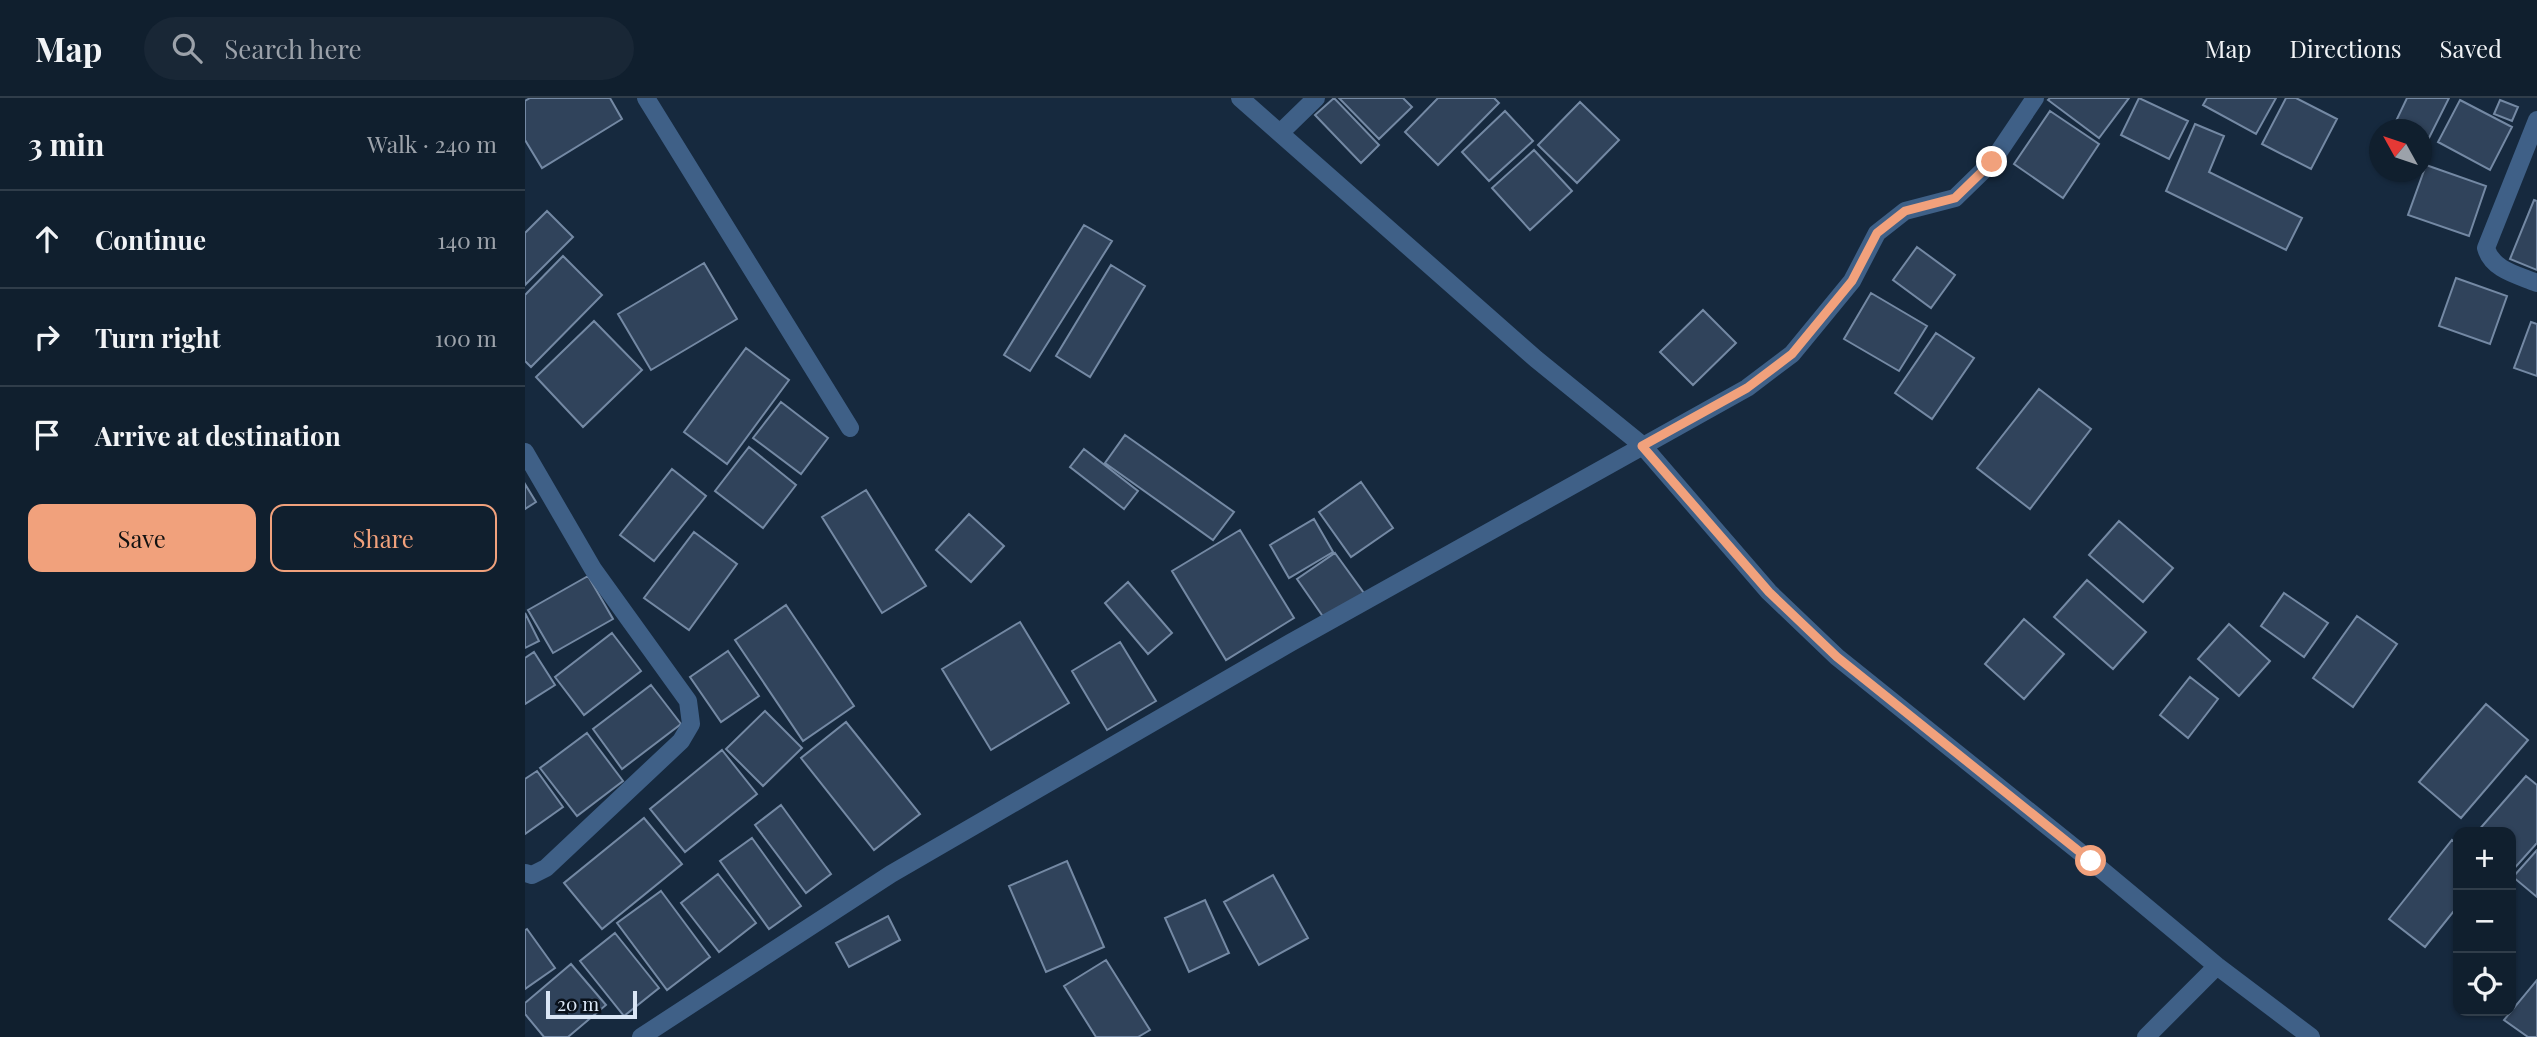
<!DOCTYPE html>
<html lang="en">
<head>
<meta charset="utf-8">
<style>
	:root { --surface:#101f2e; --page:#192736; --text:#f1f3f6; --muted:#9ca2aa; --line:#303d4a; --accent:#f1a17c }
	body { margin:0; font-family:"Playfair Display",serif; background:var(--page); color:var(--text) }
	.controls { position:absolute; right:21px; bottom:21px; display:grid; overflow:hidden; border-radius:14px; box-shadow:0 2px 5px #0004 }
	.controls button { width:63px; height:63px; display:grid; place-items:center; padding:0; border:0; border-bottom:2px solid var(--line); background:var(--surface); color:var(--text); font:35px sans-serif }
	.compass { position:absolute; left:1844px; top:21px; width:63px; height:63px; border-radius:50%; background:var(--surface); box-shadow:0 2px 5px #0004; rotate:310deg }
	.scale { position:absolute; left:21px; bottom:18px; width:91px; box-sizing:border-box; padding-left:7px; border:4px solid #dae6f5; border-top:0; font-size:19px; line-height:24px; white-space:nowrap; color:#dae6f5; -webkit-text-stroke:5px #09111b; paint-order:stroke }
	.stop { position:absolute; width:21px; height:21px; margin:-16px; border:5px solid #f1a17c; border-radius:50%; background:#fff }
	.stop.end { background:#f1a17c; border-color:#fff; box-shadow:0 2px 7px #0008 }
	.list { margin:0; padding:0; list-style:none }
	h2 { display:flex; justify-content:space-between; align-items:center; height:91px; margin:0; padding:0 28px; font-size:30px }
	h2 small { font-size:23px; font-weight:400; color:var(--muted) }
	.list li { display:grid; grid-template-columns:46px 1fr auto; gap:21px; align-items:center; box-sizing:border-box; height:98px; padding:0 28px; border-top:2px solid var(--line) }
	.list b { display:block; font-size:26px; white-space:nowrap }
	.list em { font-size:23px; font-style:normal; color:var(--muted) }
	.actions { display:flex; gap:14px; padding:21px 28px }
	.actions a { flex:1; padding:16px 0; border:2px solid var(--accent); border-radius:14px; text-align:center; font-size:24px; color:var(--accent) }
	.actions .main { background:var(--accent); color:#111 }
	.icon { flex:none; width:38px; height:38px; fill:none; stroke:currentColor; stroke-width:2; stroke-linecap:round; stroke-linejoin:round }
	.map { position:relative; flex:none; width:2012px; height:939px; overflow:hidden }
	header { display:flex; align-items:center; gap:42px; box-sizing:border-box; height:98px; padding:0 35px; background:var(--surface); border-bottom:2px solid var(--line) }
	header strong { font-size:33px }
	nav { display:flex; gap:38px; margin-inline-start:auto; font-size:24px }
	.search { width:490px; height:63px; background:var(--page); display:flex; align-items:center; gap:18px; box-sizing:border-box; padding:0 24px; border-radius:38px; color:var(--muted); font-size:26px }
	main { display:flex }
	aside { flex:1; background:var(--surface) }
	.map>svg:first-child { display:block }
</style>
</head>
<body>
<header>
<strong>Map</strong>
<div class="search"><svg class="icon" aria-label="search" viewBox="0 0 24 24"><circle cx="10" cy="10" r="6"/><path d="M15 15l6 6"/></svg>Search here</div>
<nav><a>Map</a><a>Directions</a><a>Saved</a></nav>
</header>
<main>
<aside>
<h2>3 min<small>Walk · 240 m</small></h2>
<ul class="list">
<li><svg class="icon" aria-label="ahead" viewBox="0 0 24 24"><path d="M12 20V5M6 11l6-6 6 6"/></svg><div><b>Continue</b></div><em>140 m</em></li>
<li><svg class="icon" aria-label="right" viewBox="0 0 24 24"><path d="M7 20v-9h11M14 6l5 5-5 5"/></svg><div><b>Turn right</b></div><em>100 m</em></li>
<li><svg class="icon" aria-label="arrive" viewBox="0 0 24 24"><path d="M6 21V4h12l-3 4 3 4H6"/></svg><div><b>Arrive at destination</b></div></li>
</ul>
<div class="actions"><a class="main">Save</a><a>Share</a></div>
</aside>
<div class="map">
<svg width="2012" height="939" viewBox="0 0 2012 939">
	<rect width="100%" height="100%" fill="#16293e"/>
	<path fill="#30435b" stroke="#7489a4" stroke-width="2" d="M5,0H85L97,21L17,70L0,42V3Z
		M809,0L854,47L836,65L790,17Z
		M814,0H878L887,9L854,41Z
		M913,0H969L974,5L913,67L880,34Z
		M1525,0H1604L1574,40L1523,2Z
		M1614,0L1663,23L1644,61L1596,37Z
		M1682,0H1751L1731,36L1678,7Z
		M1761,0H1771L1812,21L1786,71L1737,46Z
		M1882,0H1924L1904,40L1896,36V32H1887L1871,23Z
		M1935,2L1987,29L1965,72L1913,44Z
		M1975,2L1993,9L1987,23L1969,16Z
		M1055,4L1094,42L1052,85L1013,47Z
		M980,13L1008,43L964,83L937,54Z
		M1525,13L1574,46L1538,100L1489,66Z
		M1670,26L1699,38L1684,74L1777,120L1761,152L1641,93Z
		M1009,52L1047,93L1005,132L967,90Z
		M1901,67L1961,88L1944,138L1883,117Z
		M2009,102L2012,103V172L1985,161Z
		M22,113L48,139L0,187V135Z
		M559,127L587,143L505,273L479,257Z
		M1392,149L1430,177L1406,210L1368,182Z
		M38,158L77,197L6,269L0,263V197Z
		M179,165L212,221L126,272L93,216Z
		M586,167L620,188L565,279L531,258Z
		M1931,180L1982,198L1965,246L1914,228Z
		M1346,195L1402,228L1374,273L1319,241Z
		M1178,212L1211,245L1168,287L1135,254Z
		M69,223L117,272L58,329L11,279Z
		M2006,224L2012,226V278L1989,270Z
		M1411,235L1449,260L1407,321L1370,295Z
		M221,250L264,282L202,366L159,334Z
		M1514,291L1566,331L1505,411L1452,370Z
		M256,304L303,340L276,376L228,340Z
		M600,337L709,414L688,442L580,365Z
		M224,349L271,387L238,430L190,393Z
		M559,351L613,393L599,411L545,369Z
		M147,371L181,398L129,463L95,437Z
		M836,384L868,430L826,459L794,414Z
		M0,386L11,404L0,411Z
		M341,392L401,488L357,515L297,419Z
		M444,416L479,448L446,484L411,452Z
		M789,421L808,454L764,480L745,447Z
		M1594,423L1648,470L1618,504L1564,457Z
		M715,432L769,520L701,562L647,473Z
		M169,434L212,466L164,532L119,500Z
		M810,455L841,498L799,520L772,481Z
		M63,478L88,521L28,555L3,512Z
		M1562,482L1621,534L1588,571L1529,519Z
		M603,484L647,535L623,556L580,505Z
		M1759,495L1803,525L1779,559L1736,528Z
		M261,507L329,608L278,643L210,542Z
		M0,515L14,543L0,550Z
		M1832,518L1872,546L1828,609L1788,580Z
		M1499,521L1539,556L1499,601L1460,566Z
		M495,524L544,605L466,652L417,571Z
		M1704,526L1745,563L1714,598L1673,561Z
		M87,535L116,573L59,617L30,579Z
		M595,544L631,603L582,632L547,573Z
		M203,553L234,598L196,624L165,579Z
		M9,554L30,587L0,606V560Z
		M1665,579L1693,601L1663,640L1635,617Z
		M126,587L156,626L97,671L68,631Z
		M1961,606L2003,642L1936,720L1894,684Z
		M240,613L277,650L238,688L201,651Z
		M321,624L395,716L349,752L276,660Z
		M62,635L98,683L52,718L15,670Z
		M197,652L232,696L160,754L125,711Z
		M12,673L38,709L0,736V681Z
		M2001,678L2012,687V745L1987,773L1986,734H1952Z
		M256,707L306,776L281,795L230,727Z
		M119,720L157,766L77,831L39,785Z
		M227,740L276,808L244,831L195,763Z
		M1927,742L1933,747V808L1900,849L1864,821Z
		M2012,752V799L1988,779Z
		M542,763L579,849L521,874L484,788Z
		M193,776L231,825L194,854L156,805Z
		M748,777L783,840L734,867L699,804Z
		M136,793L185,859L142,892L92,825Z
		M680,802L704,855L664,874L640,820Z
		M363,818L375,842L324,869L311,845Z
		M2,831L30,870L0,891V832Z
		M90,835L134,890L99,918L55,863Z
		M581,862L625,932L613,939H571L539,888Z
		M46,866L81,907L43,939H19L0,916V905Z
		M2012,882V939H2003L1979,922Z"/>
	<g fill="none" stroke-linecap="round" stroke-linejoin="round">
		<path stroke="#3f6087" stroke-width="18" d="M121,0L325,330
			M715,0L1011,261L1117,347L1244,494L1312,559L1566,763L1692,868L1786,939
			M2012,22L1961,150C1967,172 1993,177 2012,185
			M755,35L791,0
			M0,354L68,471L163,603L166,626L156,643L21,770L7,777L0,775
			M116,939L366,776L765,545L1222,290L1267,256L1327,183L1352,135L1380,113L1430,100L1467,64L1510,0
			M1621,939L1692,868"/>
	</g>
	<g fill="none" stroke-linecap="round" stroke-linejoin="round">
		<path stroke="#f1a17c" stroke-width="9" d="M1467,64L1430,100L1380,113L1352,135L1327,183L1267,256L1222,290L1117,348L1244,494L1312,559L1566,763"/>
	</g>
</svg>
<div class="controls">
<button>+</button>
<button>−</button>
<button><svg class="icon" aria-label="locate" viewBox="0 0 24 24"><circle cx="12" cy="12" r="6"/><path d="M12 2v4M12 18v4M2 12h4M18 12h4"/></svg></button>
</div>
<svg class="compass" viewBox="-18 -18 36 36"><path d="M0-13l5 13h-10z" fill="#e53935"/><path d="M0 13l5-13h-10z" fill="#9ca2aa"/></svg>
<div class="scale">20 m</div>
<div class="stop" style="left:1566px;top:763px"></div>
<div class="stop end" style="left:1467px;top:64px"></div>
</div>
</main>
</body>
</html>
